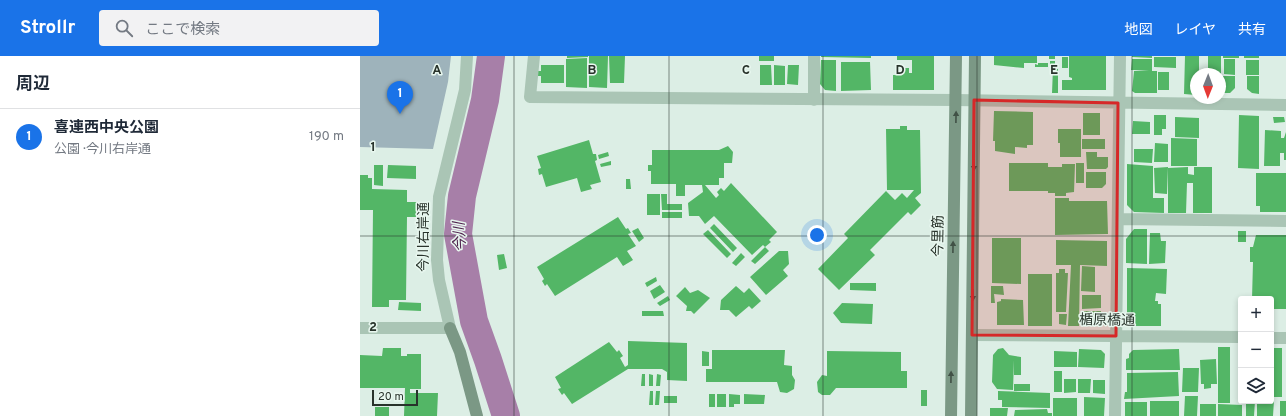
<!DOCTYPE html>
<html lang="ja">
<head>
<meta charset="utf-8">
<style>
	:root { --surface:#fff; --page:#f2f2f3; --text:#1f2937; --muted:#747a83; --line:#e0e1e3; --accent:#1a73e8 }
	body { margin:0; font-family:Overpass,"Noto Sans JP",sans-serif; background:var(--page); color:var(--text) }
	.controls { position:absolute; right:12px; bottom:12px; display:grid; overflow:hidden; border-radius:4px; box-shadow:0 2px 6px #0003 }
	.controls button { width:36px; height:36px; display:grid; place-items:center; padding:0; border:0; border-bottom:1px solid var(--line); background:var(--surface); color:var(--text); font:20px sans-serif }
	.compass { position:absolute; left:830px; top:12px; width:36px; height:36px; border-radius:50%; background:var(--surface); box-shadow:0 2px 6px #0003; rotate:181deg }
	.scale { position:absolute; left:12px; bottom:10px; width:46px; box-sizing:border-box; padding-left:4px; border:2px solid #28332b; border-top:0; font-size:11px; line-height:14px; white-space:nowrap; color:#28332b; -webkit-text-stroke:3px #e8f7ef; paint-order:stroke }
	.you { position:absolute; left:457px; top:179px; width:14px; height:14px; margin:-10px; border:3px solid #fff; border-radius:50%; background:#1a73e8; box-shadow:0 0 0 6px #1a73e833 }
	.badge { display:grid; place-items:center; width:26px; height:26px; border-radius:50%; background:var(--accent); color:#fff; font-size:13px; font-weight:700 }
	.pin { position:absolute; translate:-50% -33px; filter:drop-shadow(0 1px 2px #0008) }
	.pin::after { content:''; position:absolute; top:21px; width:14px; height:12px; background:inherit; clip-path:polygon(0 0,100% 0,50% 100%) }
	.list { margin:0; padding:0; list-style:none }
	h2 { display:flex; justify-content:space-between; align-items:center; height:52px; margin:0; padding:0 16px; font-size:17px }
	h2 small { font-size:13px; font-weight:400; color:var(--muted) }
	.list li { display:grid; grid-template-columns:26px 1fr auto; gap:12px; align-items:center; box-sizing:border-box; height:56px; padding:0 16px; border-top:1px solid var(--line) }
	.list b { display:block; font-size:15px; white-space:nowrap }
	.list p { margin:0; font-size:13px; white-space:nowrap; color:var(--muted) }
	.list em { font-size:13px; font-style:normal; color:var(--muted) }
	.icon { flex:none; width:22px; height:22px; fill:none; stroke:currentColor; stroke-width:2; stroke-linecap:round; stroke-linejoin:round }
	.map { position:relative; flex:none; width:926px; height:360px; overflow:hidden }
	header { display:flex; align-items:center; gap:24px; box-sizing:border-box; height:56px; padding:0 20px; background:var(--accent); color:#fff }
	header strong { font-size:19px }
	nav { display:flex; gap:22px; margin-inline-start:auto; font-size:14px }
	.search { width:280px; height:36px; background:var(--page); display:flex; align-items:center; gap:10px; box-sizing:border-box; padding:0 14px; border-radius:4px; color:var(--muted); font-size:15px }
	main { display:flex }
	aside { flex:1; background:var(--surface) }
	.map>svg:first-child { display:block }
</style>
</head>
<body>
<header>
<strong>Strollr</strong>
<div class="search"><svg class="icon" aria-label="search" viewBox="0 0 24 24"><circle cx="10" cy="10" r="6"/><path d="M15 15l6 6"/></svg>ここで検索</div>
<nav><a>地図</a><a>レイヤ</a><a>共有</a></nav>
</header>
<main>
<aside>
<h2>周辺<small></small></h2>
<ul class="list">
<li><span class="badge">1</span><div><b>喜連西中央公園</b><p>公園 · 今川右岸通</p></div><em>190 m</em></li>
</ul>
</aside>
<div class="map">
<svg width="926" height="360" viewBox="0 0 926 360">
	<rect width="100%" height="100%" fill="#dceee5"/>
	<path fill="#9eb3bb" d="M0,0H91L88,26L73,93L0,91Z"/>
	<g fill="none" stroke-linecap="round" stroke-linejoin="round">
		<path stroke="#a77fa8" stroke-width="28" d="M131,0L125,44L102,140L98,178L114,265L128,304L146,360"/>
	</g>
	<path fill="#53b666" d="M207,0H228V1L207,2Z
		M229,0H248L247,32L229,31Z
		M249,0H265L264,27H250Z
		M399,0H414V5H399Z
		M461,0H511V2L461,1Z
		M537,0H574V34H533V19H541V12H549V17H552V4H537Z
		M634,0H677V7H664V12L634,9Z
		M689,0H695V3H689Z
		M709,0H746V34H702V24H712V22L709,21Z
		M772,0H792V2L772,1Z
		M825,0H839V18H836V39L824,38Z
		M848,0H861V18H848Z
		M863,0H879V2H863Z
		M884,0H899V2H884Z
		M702,1H708V12H702Z
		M794,1H816V12L794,11Z
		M227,2V32L206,31V3Z
		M772,3H792V15H797V37H775L772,35L774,15L789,14H771Z
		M864,3H875V19L864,18Z
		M461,4H476V35L465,34L460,28Z
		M886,4H899V19H886Z
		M690,5H695V10L690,9Z
		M481,6H510L511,34L481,35Z
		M678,7H688V11H675V8L678,9Z
		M181,9H204V27H181V20H178V15H181Z
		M400,9H411L412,29H400Z
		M414,9L425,10V29H414Z
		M428,9H439L438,29L427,28Z
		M693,12L698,13V37H692Z
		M798,16H809V34H798Z
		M863,20H875V32L870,37H863Z
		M887,20H899V38L892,37L887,33Z
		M634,55L673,56V89H667V92L655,91V98L635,95V85H633Z
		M723,57H740V79H723Z
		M794,59H806V73H802V79H794Z
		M879,59L899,60V113L878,112Z
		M815,61L839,62V82L815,81Z
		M913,61H924L925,66L914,67Z
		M773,65L790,66V78H772Z
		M540,70H547V74H560L561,137L555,142L561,149L551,159L548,156L510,194L515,199L479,234L458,213L488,182L484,178L526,135L535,144L542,137L547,142L554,134H527L526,73H540Z
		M698,73H721V101H700V87H698Z
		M905,74L921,75V82H924L926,76V104H924V97H920V110H904Z
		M811,82L837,83V110H811Z
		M722,83H745V93H722Z
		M229,84L233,98H236L237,104L235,105L241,126L230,129L232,133L221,136L217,122L186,131L182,118L179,119L178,113L181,112L177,100Z
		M795,87L808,88V106H794Z
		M368,90L373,96L372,107H364V122H359V129H345L356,142L359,139L357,136L361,132L364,135L371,127L417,176L409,184L411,186L405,191L403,189L392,199L354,160L345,168L339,160H329L328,147L343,136L342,129H325V140H316V128H291V115H288V109H292V94H359Z
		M774,93H793L792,107L774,106Z
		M248,96L249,100L239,103L238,99Z
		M726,96H737V101H748V111L746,113H727Z
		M251,105V109L241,111L240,108Z
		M649,107H688V111H702V108H715L714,136L706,137V140H695V137H688V135H649Z
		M716,107H724V127H716Z
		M767,108L793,110V142H804V157L774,156L767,149Z
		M14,109H23V130L14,129Z
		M28,109L56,110V123L27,122Z
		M808,111L807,138L795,137L794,112Z
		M828,111V118L834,119V111H852V157H833V127H827L826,157H808V112Z
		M726,116H746V128L742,132H726Z
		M896,117H926V156H900V150H896Z
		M0,119H8V122H12V133L47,134V146H57L56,161H47L46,244H29V251H12L13,154H0Z
		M266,123H270L271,133H266Z
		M287,138H300V159H287Z
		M301,138H307V148H322V154H302Z
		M695,142H709V145H747L748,178L695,179Z
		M302,156H322V162H302Z
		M258,161L266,173L268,172L271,177L268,178L276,190L267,195L273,204L263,210L257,201L195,240L187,228L185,230L182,225L184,223L177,211Z
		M354,168L377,192L373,196L350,172Z
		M278,172L284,182L279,186L272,175Z
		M774,173H787V208L766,207V183Z
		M348,174L371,198L367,202L343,178Z
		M878,175H886V186H878Z
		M790,177H800L801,185H806L805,207L789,208Z
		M896,179H926V253H911V243H892L893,206H890V191H893Z
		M632,182H661V228L632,227Z
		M696,184L747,185V210L720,209L719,270H708L711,209H696Z
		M405,191L409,195L395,208L391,205Z
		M419,195H428L429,208L423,214L428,220L406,239L390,221Z
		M381,197L385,201L376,210L372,207Z
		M144,198L147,212L139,214L137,199Z
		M722,210L735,211V236L721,235Z
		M767,212L807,213L806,238L796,237L795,245H798V248H801V270H772L767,264Z
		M699,213H705V217H708L706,256H696V217H699Z
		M668,218H692V270H668Z
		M296,221L297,225L287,231L285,227Z
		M490,227H516V235L490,234Z
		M300,229L305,236L294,243L290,235Z
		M376,230L384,237L389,232L401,245L392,253L389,250L376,261L369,254H360L361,244Z
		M631,230H643L644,239L634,238L635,247H631Z
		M325,231L330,237L338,234L350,242L334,258L331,255H326L327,250L316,240Z
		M722,239H741V252L722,253Z
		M308,240L310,244L300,250L297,247Z
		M641,243L663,244L664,269H637V246L641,245Z
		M39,246L61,247V255L38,254Z
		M482,247L513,248L512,268L481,267L473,257Z
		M282,255H303L304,260H282Z
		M721,255H741V263H738V268H721Z
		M699,258H707L706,269L699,268Z
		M268,285L327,287V325L307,324V316L302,313H268L212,348L204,337L202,339L198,333L201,332L195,321L249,286L257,296L259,294L263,300L260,302L265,311L268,309Z
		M858,291H870V347H858Z
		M23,292H41V300H47V298H61V333H50V337H78L77,360H44L45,332H0V299L22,300Z
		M643,292L649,299L661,301V319H654V304L653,334L637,333L632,326L633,299L638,293Z
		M911,292H922V341H911Z
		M719,293L741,294L745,298L744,312L718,311Z
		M819,293L820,314H766V303L769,302V298L773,294Z
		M352,294H425L424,309L432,310V319L435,324L434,333L427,337L420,336L417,326H346V313H352Z
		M342,295L349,296V310H342Z
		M467,295L541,296V315H547V332H476L470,339H462L458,336L457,326L462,319L467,320Z
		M694,295L717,296V311H694Z
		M856,303L857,328H851V332L844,333V328H841L840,304Z
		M823,312H839L838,336H822Z
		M694,315H702V336H694Z
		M818,316L819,340L764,343L765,336H767V317Z
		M282,318H285V330H281Z
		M289,318L293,319V330H289Z
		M297,318L301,319L300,330H296Z
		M704,323H716V336L704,337Z
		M718,323H731L730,337H718Z
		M733,324H745V338L733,337Z
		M654,328H670V335H654Z
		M561,334H567V350H561Z
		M290,335H293V349H289Z
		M296,335H300L299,349H295Z
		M638,335L690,337V352L642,351V344H638Z
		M349,338H355V351H349Z
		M357,338H366V351H357Z
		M369,338L380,339V348H374V351H369Z
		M384,338L405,339L404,348H384Z
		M304,340H317V347H304Z
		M825,340H838L837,360H824Z
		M724,341L745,342L744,360H724Z
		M693,342H717V360H693Z
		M911,344H914L913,360H897V345Z
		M790,345H819V360H790Z
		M886,345H895L894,360H886Z
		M920,345H926V360H920Z
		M765,346H787V360H765Z
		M840,348H856V360H840Z
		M858,348L882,349V360H858Z
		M15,351H29V360H15Z
		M630,352H648L647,360H630Z
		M687,353L688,357H692V360H654L655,354Z"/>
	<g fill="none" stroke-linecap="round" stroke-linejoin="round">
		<path stroke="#aac5b5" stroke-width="12" d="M174,0L170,41L596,44L926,49
			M454,0V44
			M758,163L926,165
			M0,272H90L79,224L77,204L79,141L105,34L107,0
			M612,279L881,281
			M911,282H926
			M755,360L760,0"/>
		<path stroke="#7b9885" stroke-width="12" d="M90,272L100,296L117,360
			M591,360L596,0
			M611,360L615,0"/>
	</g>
	<defs><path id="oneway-solid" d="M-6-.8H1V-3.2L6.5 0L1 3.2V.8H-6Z"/></defs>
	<g fill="#415146">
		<use href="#oneway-solid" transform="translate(596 61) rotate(-89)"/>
		<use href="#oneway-solid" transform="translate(614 109) rotate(90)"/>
		<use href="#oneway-solid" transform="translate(593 191) rotate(-89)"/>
		<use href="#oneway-solid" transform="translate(613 239) rotate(90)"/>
		<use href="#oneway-solid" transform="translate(591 321) rotate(-89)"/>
	</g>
	<path fill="#d62828" fill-opacity="0.2" stroke="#d62828" stroke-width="3" stroke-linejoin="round" d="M614,44L758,47L756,280L612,279Z"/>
	<path fill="none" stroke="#28332b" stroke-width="1" stroke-opacity="0.55" d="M154,0V360M309,0V360M463,0V360M617,0V360M772,0V360M0,180H926"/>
	<g text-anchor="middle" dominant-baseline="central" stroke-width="3" stroke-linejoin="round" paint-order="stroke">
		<g font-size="14" fill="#28332b" stroke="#e8f7ef">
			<text transform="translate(579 180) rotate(-89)">今里筋</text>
			<text transform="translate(64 181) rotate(-90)">今川右岸通</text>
			<text transform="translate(747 265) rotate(1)">楯原橋通</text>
		</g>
		<g font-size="15" font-style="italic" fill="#4f234e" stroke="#e8f7ef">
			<text transform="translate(101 181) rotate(-93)">今川</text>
		</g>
	</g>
	<g font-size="13" text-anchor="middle" font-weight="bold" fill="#28332b" stroke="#e8f7ef" stroke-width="3" stroke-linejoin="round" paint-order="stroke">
		<text x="77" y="18">A</text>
		<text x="232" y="18">B</text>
		<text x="386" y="18">C</text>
		<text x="540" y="18">D</text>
		<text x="694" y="18">E</text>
		<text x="13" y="95">1</text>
		<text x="13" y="275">2</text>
	</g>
</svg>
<div class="controls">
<button>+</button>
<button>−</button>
<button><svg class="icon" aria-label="layers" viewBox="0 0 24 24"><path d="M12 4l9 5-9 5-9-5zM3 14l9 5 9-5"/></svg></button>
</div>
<svg class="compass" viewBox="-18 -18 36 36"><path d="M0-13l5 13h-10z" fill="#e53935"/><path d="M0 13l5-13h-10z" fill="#747a83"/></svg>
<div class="scale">20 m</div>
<div class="you"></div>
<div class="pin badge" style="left:40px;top:58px">1</div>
</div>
</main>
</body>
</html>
